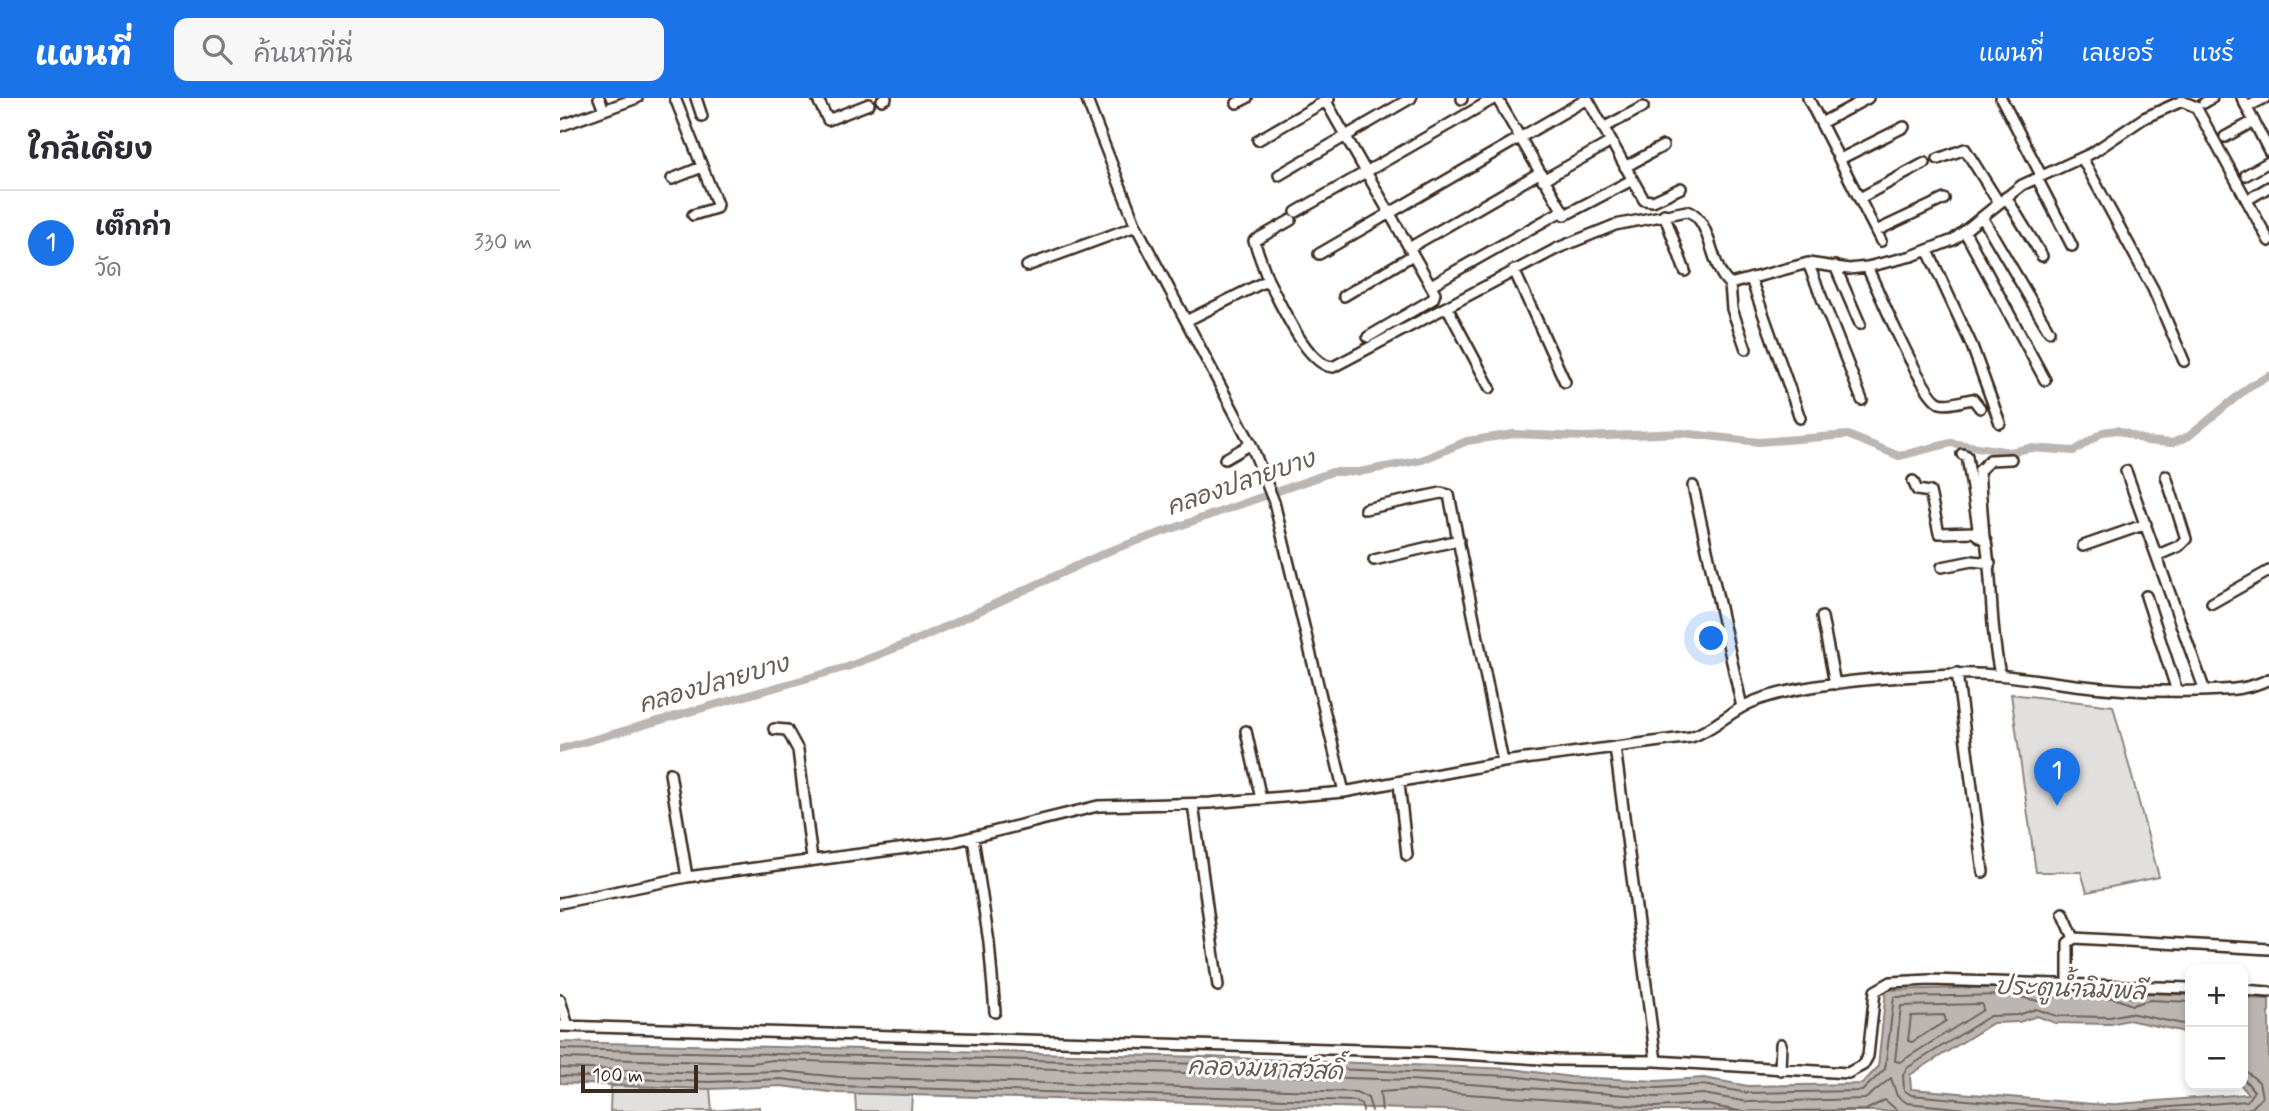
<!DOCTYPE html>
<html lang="th">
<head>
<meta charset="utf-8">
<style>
	:root { --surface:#fff; --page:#f7f7f7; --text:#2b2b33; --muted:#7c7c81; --line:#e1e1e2; --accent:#1a73e8 }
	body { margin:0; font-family:Mynerve,"Playpen Sans Thai",sans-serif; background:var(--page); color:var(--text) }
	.controls { position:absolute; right:21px; bottom:21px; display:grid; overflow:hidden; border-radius:14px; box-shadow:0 4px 10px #0003 }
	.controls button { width:63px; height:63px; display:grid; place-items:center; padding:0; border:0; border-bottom:2px solid var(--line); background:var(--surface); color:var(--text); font:35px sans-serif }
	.scale { position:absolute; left:21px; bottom:18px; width:117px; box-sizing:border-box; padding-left:7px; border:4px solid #3b2a1e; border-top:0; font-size:19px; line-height:24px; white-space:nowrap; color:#3b2a1e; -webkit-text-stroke:5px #fff; paint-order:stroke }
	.you { position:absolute; left:1152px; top:541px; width:24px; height:24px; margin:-18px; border:5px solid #fff; border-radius:50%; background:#1a73e8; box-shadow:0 0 0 10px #1a73e833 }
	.badge { display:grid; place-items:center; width:46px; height:46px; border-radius:50%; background:var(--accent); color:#fff; font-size:23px; font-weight:700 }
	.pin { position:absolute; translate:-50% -58px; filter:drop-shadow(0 2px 4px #0008) }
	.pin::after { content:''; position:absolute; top:37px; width:24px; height:21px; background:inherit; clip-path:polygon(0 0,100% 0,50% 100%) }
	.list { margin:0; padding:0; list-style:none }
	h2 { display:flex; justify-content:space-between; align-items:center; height:91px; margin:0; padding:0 28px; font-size:30px }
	h2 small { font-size:23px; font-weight:400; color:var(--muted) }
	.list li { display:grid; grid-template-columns:46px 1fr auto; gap:21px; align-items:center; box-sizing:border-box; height:105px; padding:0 28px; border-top:2px solid var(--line) }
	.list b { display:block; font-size:26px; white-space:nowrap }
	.list p { margin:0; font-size:23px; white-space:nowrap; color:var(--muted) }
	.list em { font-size:23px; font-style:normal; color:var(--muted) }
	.icon { flex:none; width:38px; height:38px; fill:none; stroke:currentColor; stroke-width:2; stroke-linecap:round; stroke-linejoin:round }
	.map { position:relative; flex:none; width:1709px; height:1013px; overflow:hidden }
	header { display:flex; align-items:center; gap:42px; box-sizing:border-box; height:98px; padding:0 35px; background:var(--accent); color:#fff }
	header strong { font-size:33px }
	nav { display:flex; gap:38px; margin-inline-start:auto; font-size:24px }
	.search { width:490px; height:63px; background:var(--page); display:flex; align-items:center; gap:18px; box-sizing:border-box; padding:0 24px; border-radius:14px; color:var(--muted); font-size:26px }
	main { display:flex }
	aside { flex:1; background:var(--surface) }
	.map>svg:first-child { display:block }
</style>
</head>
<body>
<header>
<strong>แผนที่</strong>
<div class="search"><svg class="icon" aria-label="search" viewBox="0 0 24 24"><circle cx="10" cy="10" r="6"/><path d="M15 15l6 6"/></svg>ค้นหาที่นี่</div>
<nav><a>แผนที่</a><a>เลเยอร์</a><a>แชร์</a></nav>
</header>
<main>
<aside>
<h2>ใกล้เคียง<small></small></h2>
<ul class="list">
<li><span class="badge">1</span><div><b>เต็กก่า</b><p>วัด</p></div><em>330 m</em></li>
</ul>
</aside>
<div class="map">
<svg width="1709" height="1013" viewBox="0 0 1709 1013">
	<rect width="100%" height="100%" fill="#fff"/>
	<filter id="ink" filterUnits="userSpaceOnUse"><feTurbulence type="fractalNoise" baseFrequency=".0143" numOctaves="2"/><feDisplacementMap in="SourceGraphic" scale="14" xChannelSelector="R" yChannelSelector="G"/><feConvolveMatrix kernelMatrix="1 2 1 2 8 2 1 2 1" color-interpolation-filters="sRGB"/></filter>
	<g filter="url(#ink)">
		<path fill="#e2e0de" stroke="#8e857e" stroke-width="2" d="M1451,596L1553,608L1599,779L1527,794L1521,774H1476Z
			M51,988L150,991L152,1013L199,1009V1013H50Z
			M295,995L352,997L351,1013H296Z"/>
		<path fill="#bcb6b3" stroke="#887e77" stroke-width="2" d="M1451,889L1478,896L1498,891L1556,894L1571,900L1589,895L1630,897V940L1621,933L1568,922L1551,926L1495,925L1477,918L1459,924L1433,925L1350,977L1351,991L1545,1007L1688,996L1681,987L1683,900L1709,901V1013H920L278,995L221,988L150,991L0,985V944L646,959L953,971L1011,979L1097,983L1144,980L1188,988L1302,986L1318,969L1326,892Z"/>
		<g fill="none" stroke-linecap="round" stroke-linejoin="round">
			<path stroke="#6f625a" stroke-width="2" d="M1422,906L1423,912L1340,964L1335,963L1341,908Z
				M1384,917L1386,923L1352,944L1348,943L1351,918Z
				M0,951L645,966L952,978L1010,986L1097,990L1143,987L1188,995L1302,993L1325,971L1334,899L1451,897L1478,903L1499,898L1554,900L1572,907L1590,902L1630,904
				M0,960L192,965L213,962L850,982L1096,999L1143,996L1188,1004L1305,1001L1331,980L1337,998L1347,1005L1427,1013
				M0,970L149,975L221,973L279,979L796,994L808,1000L812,1013
				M0,978L149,984L221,981L278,988L795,1003L801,1006L803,1013
				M822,1013L820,994L849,992L1096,1009L1142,1006L1179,1013
				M1224,1013L1306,1012L1325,1002L1338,1013
				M1530,1013L1351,997L1344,992L1343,977L1347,970L1430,918L1458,917L1476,911L1497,918L1550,919L1569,915L1623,926L1630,931
				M1561,1013L1687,1003L1694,993L1683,980
				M1674,1013L1692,1010L1702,999L1699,984L1683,971"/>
			<path stroke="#bcb6b3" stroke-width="8" d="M0,651L287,569L361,540L549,453L772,374H799L862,362L907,343L954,336L1023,339L1122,335L1199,344L1288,337L1339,358L1391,345L1450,354L1470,350L1514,353L1543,334L1557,332L1587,343L1612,345L1629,338L1690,288L1709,278"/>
			<defs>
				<path id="minor" d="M39,0L44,12
					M115,0L157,106L156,110L133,117
					M136,0L142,18
					M257,0L268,22L309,6
					M526,0L576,128L691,346L714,404L784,694
					M764,0L875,195L873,201L808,239
					M902,0V1
					M937,0L1005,117L1072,82
					M1027,0L1084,102L1093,103L1121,90
					M1248,0L1321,143
					M1441,0L1481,77
					M1682,0L1709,53
					M322,2L326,0
					M677,5L687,0
					M1644,5L1652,0
					M1687,9L1705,0
					M1261,25L1308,0
					M0,28L77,0
					M1043,30L1083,9
					M1665,39L1694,23
					M698,42L769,1
					M1522,60L1593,191L1624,263
					M1280,61L1344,29
					M1378,61L1405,51L1439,105
					M1065,69L1103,48
					M719,77L851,0
					M1686,77L1709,64
					M1477,80L1512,148
					M112,81L142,69
					M983,82L1051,44
					M1446,99L1482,158
					M1300,100L1365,65
					M1687,102L1709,89
					M736,114L935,0
					M1104,116L1125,173
					M1422,119L1489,233
					M1316,133L1384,101
					M1405,134L1485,282
					M849,150L979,75
					M1368,153L1412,248L1440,325
					M759,156L1027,1
					M1248,165L1302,302
					M467,168L576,128
					M1275,168L1300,226
					M1307,169L1352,158L1393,142L1462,87L1532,55L1584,20L1622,3L1636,9L1709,143
					M954,172L1005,284
					M1191,181L1240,320
					M708,182L694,143L731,122
					M1170,186L1172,211L1186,251
					M871,187L1000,114
					M784,198L853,157
					M887,209L930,290
					M628,222L708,182C720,204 747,268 773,269L998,150L1055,127L1127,113C1152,119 1150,172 1170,186L1248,165L1289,171L1307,169C1318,191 1362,299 1380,305C1390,308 1403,302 1413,301L1420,310
					M1402,356L1407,358L1419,436
					M665,361L691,346
					M1566,373L1645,593
					M1353,383L1357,392L1370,394L1379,435L1413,434L1426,443C1433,488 1430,532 1440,576
					M1133,388L1182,609
					M805,411L881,395L889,397L943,664
					M1424,439L1419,373L1430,362L1451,361
					M1523,448L1586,426
					M1598,457L1619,448L1626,441L1606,378
					M814,462L899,442
					M1382,469L1412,463L1430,465
					M1586,498L1617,593
					M1652,505L1709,473
					M1262,519L1275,586
					M1397,575L1423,774
					M214,631L227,632L238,652L252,761
					M686,633L701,701
					M1055,649L1096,963
					M110,675L127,779
					M839,685L847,757
					M633,706L658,888
					M413,740L429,844L435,914
					M0,805L127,779L392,744L538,708L650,705L784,694L943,664L1131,639C1155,631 1171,612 1195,603C1249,583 1336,579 1394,576C1435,574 1475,582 1515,587C1555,592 1596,594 1637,593C1662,592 1686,593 1709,581
					M1503,815L1514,840
					M1508,888V845L1514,840L1709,851
					M1683,892L1709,894
					M0,902L8,928
					M0,928L869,954L998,962L1096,963L1288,975L1303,967L1308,958L1315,893L1331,884L1370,882L1630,890
					M1220,972L1221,946"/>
			</defs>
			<use href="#minor" stroke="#3b2a1e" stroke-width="14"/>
			<use href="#minor" stroke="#fff" stroke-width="9"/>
		</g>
	</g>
	<g text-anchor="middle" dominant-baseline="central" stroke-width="6" stroke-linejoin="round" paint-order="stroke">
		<g font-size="24" font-style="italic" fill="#685b52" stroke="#fff">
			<text transform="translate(681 386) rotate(-19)">คลองปลายบาง</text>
			<text transform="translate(154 587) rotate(-16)">คลองปลายบาง</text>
			<text transform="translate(1510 892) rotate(2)">ประตูน้ำฉิมพลี</text>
			<text transform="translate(705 972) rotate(2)">คลองมหาสวัสดิ์</text>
		</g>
	</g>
</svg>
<div class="controls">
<button>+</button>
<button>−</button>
</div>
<div class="scale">100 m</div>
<div class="you"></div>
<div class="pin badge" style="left:1497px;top:708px">1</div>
</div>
</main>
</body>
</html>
